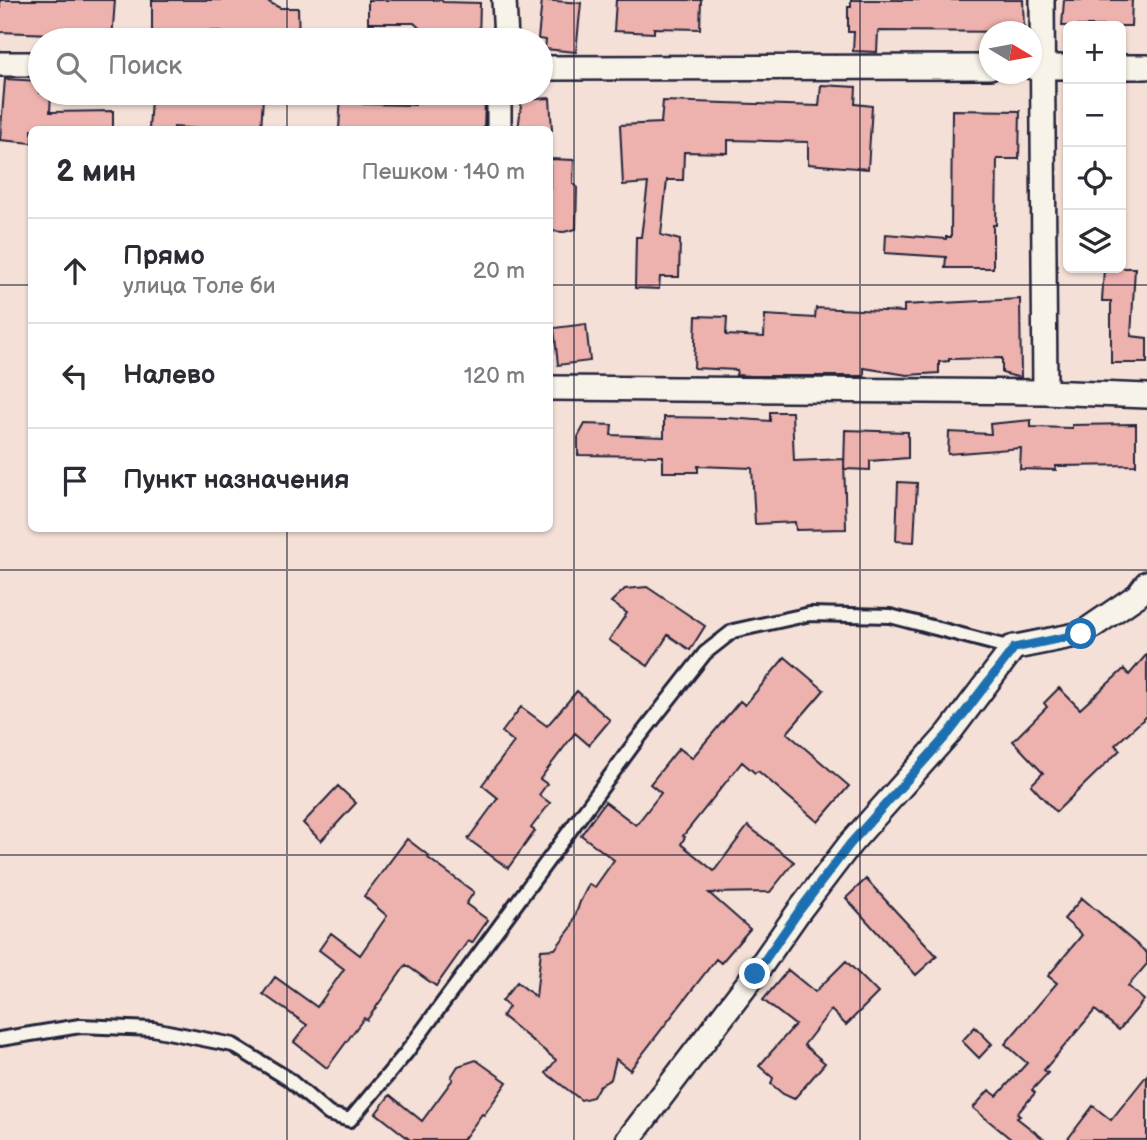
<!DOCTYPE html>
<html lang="ru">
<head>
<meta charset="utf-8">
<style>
	:root { --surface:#fff; --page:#f7f7f7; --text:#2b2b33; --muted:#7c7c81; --line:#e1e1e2 }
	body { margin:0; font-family:"Balsamiq Sans",sans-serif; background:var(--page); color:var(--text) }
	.controls { position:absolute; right:21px; top:21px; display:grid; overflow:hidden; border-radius:10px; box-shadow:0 2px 5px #0004 }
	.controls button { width:63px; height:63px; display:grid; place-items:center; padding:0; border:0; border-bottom:2px solid var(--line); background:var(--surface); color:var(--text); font:35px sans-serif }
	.compass { position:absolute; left:979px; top:21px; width:63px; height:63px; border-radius:50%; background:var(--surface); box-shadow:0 2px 5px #0004; rotate:100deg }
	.stop { position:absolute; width:21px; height:21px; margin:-16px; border:5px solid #1f6fb2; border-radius:50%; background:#fff }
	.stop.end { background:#1f6fb2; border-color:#fff; box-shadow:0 2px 7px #0008 }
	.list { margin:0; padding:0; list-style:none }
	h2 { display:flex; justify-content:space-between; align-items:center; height:91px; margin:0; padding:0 28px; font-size:30px }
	h2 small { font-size:23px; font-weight:400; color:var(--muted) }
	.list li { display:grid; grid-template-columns:46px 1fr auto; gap:21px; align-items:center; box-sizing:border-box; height:105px; padding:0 28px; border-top:2px solid var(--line) }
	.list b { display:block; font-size:26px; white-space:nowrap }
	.list p { margin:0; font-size:23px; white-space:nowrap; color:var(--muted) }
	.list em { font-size:23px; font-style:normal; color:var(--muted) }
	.icon { flex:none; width:38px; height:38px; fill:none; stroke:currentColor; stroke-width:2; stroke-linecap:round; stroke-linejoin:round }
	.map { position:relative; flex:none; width:1147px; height:1140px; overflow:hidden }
	.search { position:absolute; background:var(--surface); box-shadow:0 2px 5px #0004; left:28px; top:28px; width:525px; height:77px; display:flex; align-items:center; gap:18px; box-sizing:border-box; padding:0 24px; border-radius:38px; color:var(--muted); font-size:26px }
	.panel { position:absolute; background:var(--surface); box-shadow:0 2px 5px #0004; left:28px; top:126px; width:525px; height:406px; border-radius:10px }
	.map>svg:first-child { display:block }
</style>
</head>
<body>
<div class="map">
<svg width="1147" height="1140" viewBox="0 0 1147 1140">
	<rect width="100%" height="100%" fill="#f4e0d6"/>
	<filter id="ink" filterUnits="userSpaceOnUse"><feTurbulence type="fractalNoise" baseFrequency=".0143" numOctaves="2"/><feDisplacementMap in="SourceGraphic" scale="14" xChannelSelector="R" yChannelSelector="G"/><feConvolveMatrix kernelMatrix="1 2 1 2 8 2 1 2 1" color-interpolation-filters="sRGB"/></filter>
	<g filter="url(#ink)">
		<path fill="#edb2ad" stroke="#22223b" stroke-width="2" d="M0,0H115L112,40H52V34L0,32Z
			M152,0H265L280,8H298L299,40H264L265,36H221V31L152,32Z
			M368,0H441L443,2L480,3L479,40H433L414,23H368Z
			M542,0L581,3L576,52L545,49L546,40L538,39Z
			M616,0H701L700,29L654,28V33L614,31Z
			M851,0H1023L1024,32L878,31L877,52L853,51L854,32H848V7H851Z
			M1064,0H1132L1131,26H1062Z
			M5,79L40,81V93H51L50,112L113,111V130H32V143L0,140Z
			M821,85L856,87L855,104L872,106L868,169L808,164V142L728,140V153L684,152L683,180H667L661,235L680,240L679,277H660L659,289L635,288L636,237H641L648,183L623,185L620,125L661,123L663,101L819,106Z
			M341,93H364L363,104L415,105V100H485L484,130H339Z
			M216,94L263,97L261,130H220L174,127V130H149L151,98L216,101Z
			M522,98L536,99L550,98L552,130H518Z
			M952,110L1020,111L1019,159H997L996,225H993V268H945L946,257L885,253L886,234L946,239V237H951Z
			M550,159L574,160L573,184L577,187L576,229L564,232L550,231Z
			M1104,268H1135L1131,336L1147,338V363H1111V301H1102Z
			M1020,299L1021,378L1002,373V358L949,359V361L939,362V373L907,375L864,368V376H752L736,375L737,370L694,368L696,316L727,317L726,335L764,337L765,315L815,318L816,308L904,312V305Z
			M586,324L590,361L558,365L554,328Z
			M770,412H792L794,461L844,459L846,529L796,530L795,522L755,524L752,468L698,466V472H663V456L578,455V437L585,424L612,425L611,435L664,437V417L728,418L770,421Z
			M1031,420V427L1072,428V425L1136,424V465L1056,466V470L1020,469L1021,448L948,454L949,432L991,434L990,424Z
			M845,430L908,432V458L870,461V470L844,469Z
			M898,482L917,483L914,542L896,541Z
			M647,587L705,626L690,650L668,635L648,666L609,640L627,613L611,602L625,589Z
			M1147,654V716L1115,745L1120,750L1056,812L1031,785L1043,773L1013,741L1047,707L1044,703L1059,688L1080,709L1124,669L1129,675Z
			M785,657L824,690L787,733L849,786L818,822L758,771L755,773L742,762L683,836L685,837L681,844L714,871L748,826L794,862L770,892L709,893L750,929L721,963L716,959L630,1070L616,1059L611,1079L599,1086L593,1097L581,1100L546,1073L556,1060L502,1016L509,1007L502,1001L517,982L536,997L541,950L555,949L571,928L580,902L589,884L595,887L614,860L581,835L605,802L636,825L661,793L650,784L679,748L692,758L740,701L745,705Z
			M577,691L610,720L589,745L575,733L540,779L547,784L539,795L550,803L531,828L535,831L508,868L468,839L498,798L482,785L514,742L502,732L521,707L547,726Z
			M338,786L356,803L321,841L303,823Z
			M407,839L429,856L428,858L474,892L466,904L488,920L472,943L468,941L436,986L406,965L367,1020L364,1018L327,1068L294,1042L307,1025L263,994L275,977L317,1007L344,969L319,950L331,933L360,955L387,916L364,896Z
			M866,879L937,956L916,975L846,898Z
			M1082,898L1147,953V964L1128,986L1144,1000L1119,1030L1095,1010L1044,1070L1048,1073L1032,1090L1035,1093L1017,1114L1020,1116L1017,1118L1045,1140H1012L973,1108L989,1090L997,1096L1027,1063L1005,1044L1057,983L1048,976L1082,935L1064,919Z
			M846,961L878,993L846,1025L831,1010L804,1045L825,1063L794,1099L783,1094L771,1084L773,1078L759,1066L795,1025L763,1000L788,970L815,992Z
			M975,1027L992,1044L979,1058L962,1041Z
			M476,1060L507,1082L484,1115L482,1114L463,1140H408L409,1139L376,1113L390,1095L422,1121L453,1079L451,1077L458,1066Z
			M1147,1075V1140H1067L1093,1106L1111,1120Z"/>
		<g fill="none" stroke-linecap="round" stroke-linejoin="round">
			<defs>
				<path id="service" d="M0,1039L80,1026L153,1029L233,1045L287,1078L329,1114L350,1120L406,1053L633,745L705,653L733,631L810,614L890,616L1011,648"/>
				<path id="minor" d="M504,0L506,40
					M1042,0L1045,392
					M0,64H40
					M1032,67H1068
					M1121,67H1147
					M541,68L990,67
					M499,93V130
					M550,388L1045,392L1147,396
					M1011,648L1081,634L1138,595L1147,583
					M628,1140L755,974L799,911L850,844L949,733L1014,647"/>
			</defs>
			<use href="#service" stroke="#22223b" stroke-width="18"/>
			<use href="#minor" stroke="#22223b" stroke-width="28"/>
			<use href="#service" stroke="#f7f3e8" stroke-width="12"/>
			<use href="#minor" stroke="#f7f3e8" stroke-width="23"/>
		</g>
	</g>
	<g fill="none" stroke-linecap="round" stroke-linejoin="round" filter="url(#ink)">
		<path stroke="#1f6fb2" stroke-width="9" d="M755,974L799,911L850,844L949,733L1014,648L1081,634"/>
	</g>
	<path fill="none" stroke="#22223b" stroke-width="2" stroke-opacity="0.55" d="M287,0V40M574,0V1140M860,0V1140M287,93V130M0,285H32M550,285H1147M287,528V1140M0,570H1147M0,855H1147"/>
</svg>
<div class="controls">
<button>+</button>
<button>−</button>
<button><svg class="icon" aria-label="locate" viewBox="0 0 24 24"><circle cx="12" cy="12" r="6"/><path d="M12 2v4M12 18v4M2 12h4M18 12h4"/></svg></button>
<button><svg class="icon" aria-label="layers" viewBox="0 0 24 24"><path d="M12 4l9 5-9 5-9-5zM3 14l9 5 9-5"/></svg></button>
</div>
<svg class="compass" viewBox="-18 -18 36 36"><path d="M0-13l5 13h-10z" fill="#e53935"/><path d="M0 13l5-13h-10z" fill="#7c7c81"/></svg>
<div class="stop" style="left:1081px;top:634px"></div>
<div class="stop end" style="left:755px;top:974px"></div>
<div class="search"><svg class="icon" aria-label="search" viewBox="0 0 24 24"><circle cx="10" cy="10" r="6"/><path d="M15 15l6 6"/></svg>Поиск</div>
<section class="panel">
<h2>2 мин<small>Пешком · 140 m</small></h2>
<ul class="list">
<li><svg class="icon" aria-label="ahead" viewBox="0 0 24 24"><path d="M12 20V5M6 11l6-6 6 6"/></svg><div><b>Прямо</b><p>улица Толе би</p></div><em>20 m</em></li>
<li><svg class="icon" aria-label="left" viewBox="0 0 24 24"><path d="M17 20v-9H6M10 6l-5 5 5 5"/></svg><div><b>Налево</b></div><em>120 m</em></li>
<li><svg class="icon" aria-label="arrive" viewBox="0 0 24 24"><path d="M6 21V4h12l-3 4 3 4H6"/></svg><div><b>Пункт назначения</b></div></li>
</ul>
</section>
</div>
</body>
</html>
